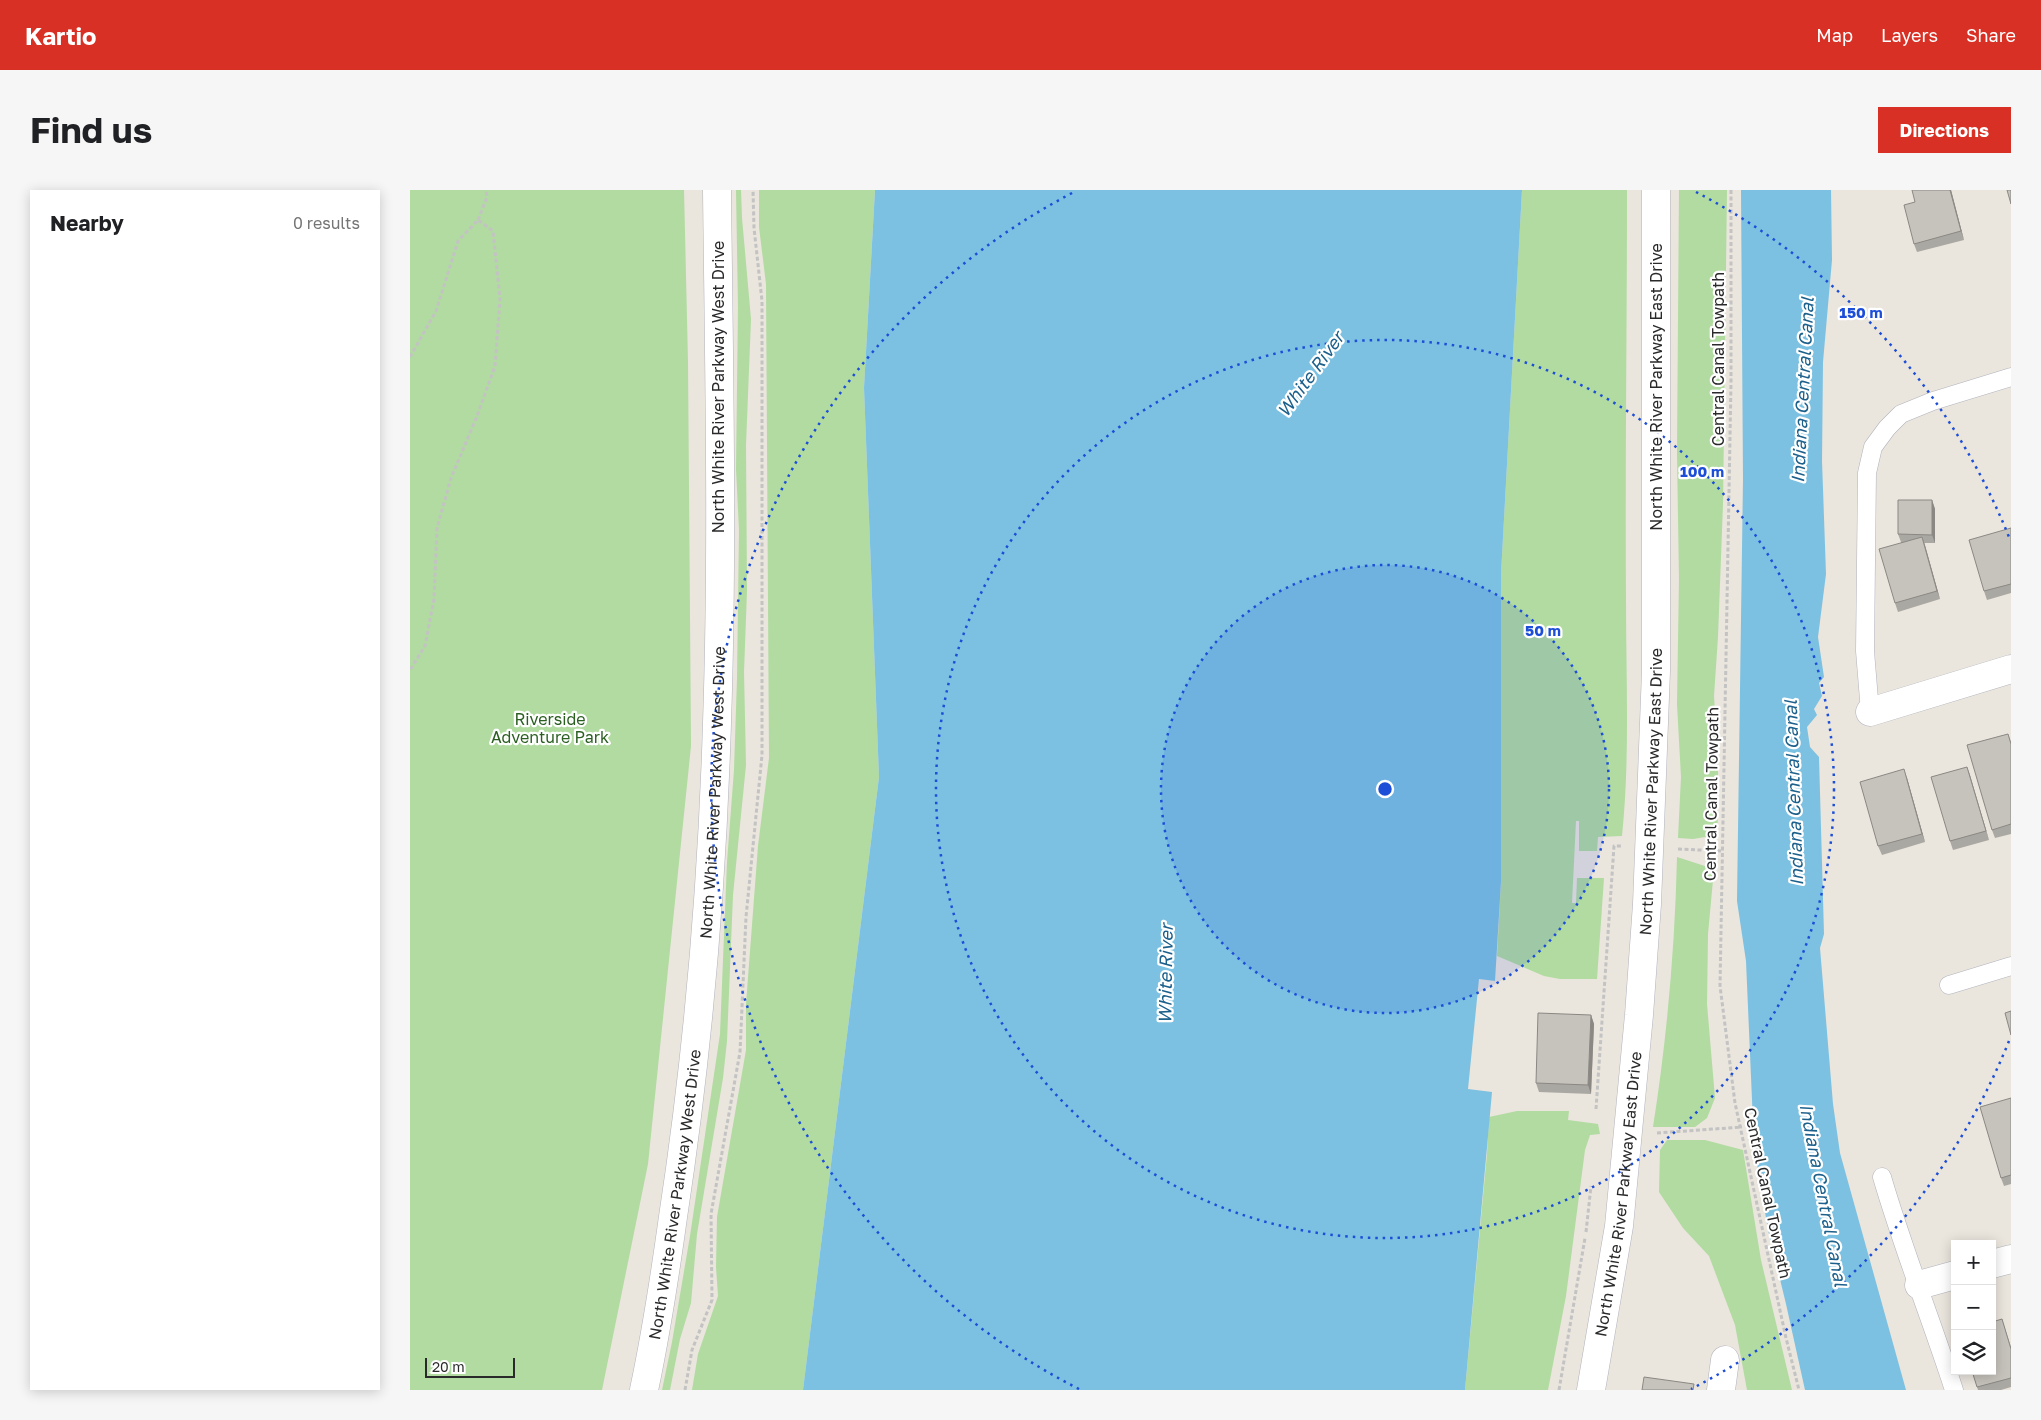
<!DOCTYPE html>
<html lang="en">
<head>
<meta charset="utf-8">
<style>
	:root { --surface:#fff; --page:#f6f6f6; --text:#202124; --muted:#757577; --line:#e0e0e0; --accent:#d93025 }
	body { margin:0; font-family:"Golos Text",sans-serif; background:var(--page); color:var(--text) }
	.controls { position:absolute; right:15px; bottom:15px; display:grid; overflow:hidden; border-radius:0px; box-shadow:0 2px 12px #0003 }
	.controls button { width:45px; height:45px; display:grid; place-items:center; padding:0; border:0; border-bottom:1px solid var(--line); background:var(--surface); color:var(--text); font:25px sans-serif }
	.scale { position:absolute; left:15px; bottom:12px; width:90px; box-sizing:border-box; padding-left:5px; border:2px solid #2a2a2a; border-top:0; font-size:14px; line-height:18px; white-space:nowrap; color:#2a2a2a; -webkit-text-stroke:4px #fff; paint-order:stroke }
	.list { margin:0; padding:0; list-style:none }
	h2 { display:flex; justify-content:space-between; align-items:center; height:65px; margin:0; padding:0 20px; font-size:21px }
	h2 small { font-size:16px; font-weight:400; color:var(--muted) }
	.icon { flex:none; width:28px; height:28px; fill:none; stroke:currentColor; stroke-width:2; stroke-linecap:round; stroke-linejoin:round }
	.map { position:relative; flex:none; width:1601px; height:1200px; overflow:hidden; border-radius:0px }
	header { display:flex; align-items:center; gap:30px; box-sizing:border-box; height:70px; padding:0 25px; background:var(--accent); color:#fff }
	header strong { font-size:24px }
	nav { display:flex; gap:28px; margin-inline-start:auto; font-size:18px }
	.intro { display:flex; align-items:center; justify-content:space-between; box-sizing:border-box; height:120px; padding:0 30px }
	h1 { margin:0; font-size:35px }
	.button { padding:12px 22px; border-radius:0px; background:var(--accent); color:#fff; font-size:18px; font-weight:700 }
	main { display:flex; gap:30px; padding:0 30px }
	aside { flex:1; background:var(--surface); border-radius:0px; box-shadow:0 2px 12px #0003 }
	.map>svg:first-child { display:block }
</style>
</head>
<body>
<header>
<strong>Kartio</strong>
<nav><a>Map</a><a>Layers</a><a>Share</a></nav>
</header>
<div class="intro"><h1>Find us</h1><a class="button">Directions</a></div>
<main>
<aside>
<h2>Nearby<small>0 results</small></h2>
<ul class="list">
</ul>
</aside>
<div class="map">
<svg width="1601" height="1200" viewBox="0 0 1601 1200">
	<rect width="100%" height="100%" fill="#eae5dd"/>
	<path fill="#b1dba0" d="M0,0H274L278,172L281,556L238,974L192,1200H0Z
		M326,0H331L332,28L341,129L336,255L337,401L334,482L336,575L323,705L317,851L313,888L287,1044L281,1113L270,1149L260,1200H252L262,1152L280,1046L310,844L317,672L324,580L327,489L329,340L326,279L328,117Z
		M349,0H465L454,198L469,587L393,1200H282L288,1164L308,1106L306,1077L307,1027L336,860V814L348,656L359,568L356,94L349,37Z
		M1112,0H1217C1217,137 1215,275 1216,412C1216,490 1220,569 1212,646L1188,647L1187,661H1169V631H1166L1162,713H1166L1167,688H1194L1187,789H1150L1134,786L1087,766L1091,692V384Z
		M1269,0H1317L1313,314L1308,447L1304,506L1308,573V626L1307,641L1301,646L1283,649L1268,648L1271,587L1267,514L1269,389L1267,263Z
		M1267,667L1304,679L1298,744L1297,814L1305,908L1297,928L1285,937H1243C1257,848 1265,757 1267,667Z
		M1107,921H1159L1158,930L1188,934L1190,944L1180,945L1175,960L1156,1106L1138,1200H1055L1077,964L1079,927Z
		M1257,950H1295L1333,960L1351,1070L1382,1200H1337L1325,1135L1299,1066L1273,1038L1249,1002L1250,960Z"/>
	<path fill="#7cc1e1" d="M465,0H1112L1091,384V692L1085,791L1069,789L1058,899L1082,902L1055,1200H393L469,587L454,198Z
		M1331,0H1421L1422,70L1413,172L1412,271L1416,384L1408,447L1414,487L1409,493L1412,506L1404,519L1407,525L1397,537L1400,557L1409,567L1414,744L1410,758L1423,914L1430,963L1496,1200H1395L1376,1114L1358,1040L1347,974L1343,933L1336,771L1327,711L1333,289Z"/>
	<g fill="none" stroke-linecap="round" stroke-linejoin="round">
		<defs>
			<path id="lane" d="M1460,522L1455,461L1457,283L1463,257L1477,238L1491,224L1523,211L1601,187
				M1539,795L1601,776
				M1472,987C1493,1059 1521,1129 1544,1200"/>
			<g id="street">
				<path d="M1460,522L1601,479"/>
				<path d="M1582,1074L1601,1069"/>
				<path d="M1509,1095L1545,1085"/>
				<path id="s1" d="M1181,1200L1209,1036L1229,825L1237,714L1246,481V0"/>
				<path d="M1311,1200L1315,1170"/>
			</g>
			<g id="secondary">
				<path id="s2" d="M234,1200C246,1143 255,1085 263,1027C288,863 302,698 307,533C313,355 309,178 307,0"/>
			</g>
		</defs>
		<use href="#lane" stroke="#b1b3bc" stroke-width="19"/>
		<use href="#street" stroke="#b1b3bc" stroke-width="29"/>
		<use href="#secondary" stroke="#b1b3bc" stroke-width="29"/>
		<path stroke="#c3c3c3" stroke-width="3" stroke-dasharray="4 2.5" stroke-linecap="butt" d="M1321,0V192L1310,796L1325,913L1376,1148L1389,1200
			M68,30L77,7L76,0
			M0,167L26,121L48,51L68,30L83,41L90,109L85,176L67,226L41,288L27,338L24,409L15,456L0,480
			M1268,659L1312,661
			M1186,919L1204,656H1212
			M1247,943L1332,937
			M1176,1042L1181,996
			M275,1200L282,1160L302,1110L301,1024L330,862L336,727L352,565V111L344,38L343,0
			M1149,1200L1175,1048"/>
		<use href="#lane" stroke="#fff" stroke-width="18"/>
		<use href="#street" stroke="#fff" stroke-width="28"/>
		<use href="#secondary" stroke="#fff" stroke-width="28"/>
	</g>
	<path fill="#aaa8a2" d="M1541,0L1554,50L1507,62L1504,54L1505,12Z
		M1522,310L1525,319V353H1514L1530,409L1488,422L1485,413L1491,352L1488,344Z
		M1601,338V403L1577,410L1574,401Z
		M1598,544L1601,552V644L1585,648L1582,640Z
		M1557,577L1579,650L1543,660L1540,651Z
		M1497,588L1515,652L1472,665L1468,656Z
		M1181,825L1184,834L1181,904L1129,902L1126,893Z
		M1601,908V994L1594,996L1591,988Z
		M1592,1129L1601,1157V1197L1591,1200H1568L1562,1181Z"/>
	<path fill="#8b8884" d="M1540,0H1541L1554,50L1551,41Z
		M1522,310L1525,319V353L1522,345Z
		M1512,347L1515,355L1530,409L1527,401Z
		M1557,577L1560,585L1579,650L1576,641Z
		M1494,579L1497,588L1515,652L1512,644Z
		M1181,825L1184,834L1181,904L1178,895Z"/>
	<path fill="#c6c3bc" stroke="#8b8884" d="M1502,0H1540L1551,41L1504,54L1494,15L1505,12Z
		M1597,0H1601V14Z
		M1488,310H1522V345L1488,344Z
		M1601,338V394L1574,401L1559,350Z
		M1512,347L1527,401L1485,413L1469,359Z
		M1598,544L1601,554V634L1582,640L1557,555Z
		M1557,577L1576,641L1540,651L1521,587Z
		M1494,579L1512,644L1468,656L1450,592Z
		M1601,821V845L1595,823Z
		M1128,823L1181,825L1178,895L1126,893Z
		M1601,908V985L1591,988L1570,917Z
		M1592,1129L1601,1159V1188L1567,1197L1562,1181H1582V1132Z
		M1234,1187L1284,1194L1283,1200H1232Z"/>
	<circle cx="975" cy="599" r="224" fill="#1d4ed8" fill-opacity=".12"/>
	<g fill="none" stroke="#1d4ed8" stroke-width="2.5" stroke-dasharray="2.5 5">
		<circle cx="975" cy="599" r="224"/>
		<circle cx="975" cy="599" r="449"/>
		<path d="M1599 851A673 673 0 0 1 1281 1199M669 1199A673 673 0 0 1 664 2M1286 2A673 673 0 0 1 1599 347"/>
	</g>
	<g text-anchor="middle" dominant-baseline="central" stroke-width="4.5" stroke-linejoin="round" paint-order="stroke">
		<g font-size="16" fill="#2a2a2a" stroke="#fff">
			<text transform="translate(1308 169) rotate(-90)">Central Canal Towpath</text>
			<text transform="translate(308 197) rotate(-90)">North White River Parkway West Drive</text>
			<text transform="translate(1246 197) rotate(-90)">North White River Parkway East Drive</text>
			<text stroke="none"><textPath href="#s2" startOffset="602">North White River Parkway West Drive</textPath></text>
			<text stroke="none"><textPath href="#s1" startOffset="602">North White River Parkway East Drive</textPath></text>
			<text transform="translate(1301 604) rotate(-89)">Central Canal Towpath</text>
			<text transform="translate(1358 1003) rotate(78)">Central Canal Towpath</text>
			<text stroke="none"><textPath href="#s2" startOffset="198">North White River Parkway West Drive</textPath></text>
			<text stroke="none"><textPath href="#s1" startOffset="198">North White River Parkway East Drive</textPath></text>
		</g>
		<g font-size="16" fill="#2b5f22" stroke="#fff">
			<text x="140" y="529">Riverside<tspan x="140" dy="18">Adventure Park</tspan></text>
		</g>
		<g font-size="18" font-style="italic" fill="#1c608c" stroke="#fff">
			<text transform="translate(900 184) rotate(-54)">White River</text>
			<text transform="translate(1392 200) rotate(-87)">Indiana Central Canal</text>
			<text transform="translate(1383 603) rotate(-92)">Indiana Central Canal</text>
			<text transform="translate(755 784) rotate(-89)">White River</text>
			<text transform="translate(1414 1005) rotate(79)">Indiana Central Canal</text>
		</g>
	</g>
	<circle cx="975" cy="599" r="8" fill="#1d4ed8" stroke="#fff" stroke-width="2.5"/>
	<g font-size="15" text-anchor="middle" font-weight="bold" fill="#1d4ed8" stroke="#fff" stroke-width="4.5" stroke-linejoin="round" paint-order="stroke">
		<text x="1451" y="128">150 m</text>
		<text x="1292" y="287">100 m</text>
		<text x="1133" y="446">50 m</text>
	</g>
</svg>
<div class="controls">
<button>+</button>
<button>−</button>
<button><svg class="icon" aria-label="layers" viewBox="0 0 24 24"><path d="M12 4l9 5-9 5-9-5zM3 14l9 5 9-5"/></svg></button>
</div>
<div class="scale">20 m</div>
</div>
</main>
</body>
</html>
